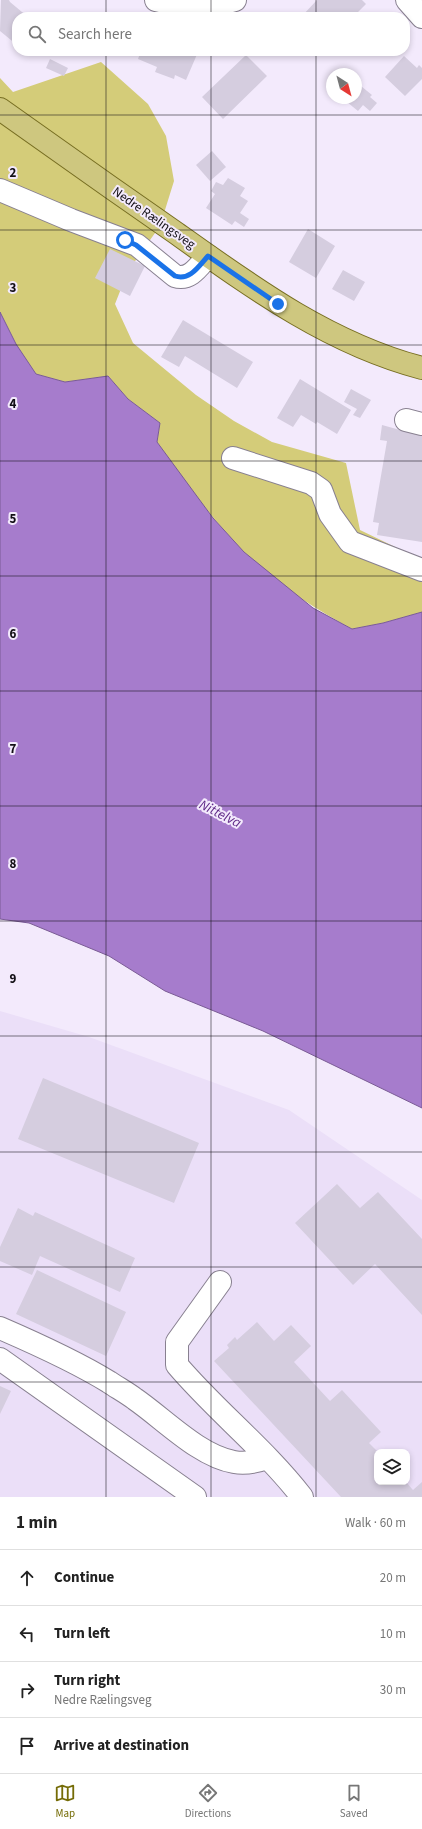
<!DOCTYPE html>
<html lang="en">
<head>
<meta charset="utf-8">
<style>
	:root { --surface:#fff; --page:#f2f2f2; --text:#222; --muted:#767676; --line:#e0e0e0; --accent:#756c07 }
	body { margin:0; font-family:"Source Sans 3",sans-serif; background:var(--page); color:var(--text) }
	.controls { position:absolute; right:12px; bottom:12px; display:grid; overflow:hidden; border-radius:8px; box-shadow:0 2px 6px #0003 }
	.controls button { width:36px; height:36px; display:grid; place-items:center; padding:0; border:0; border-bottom:1px solid var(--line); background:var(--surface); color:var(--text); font:20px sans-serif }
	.compass { position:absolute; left:326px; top:68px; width:36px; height:36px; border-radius:50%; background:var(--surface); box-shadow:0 2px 6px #0003; rotate:144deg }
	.stop { position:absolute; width:12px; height:12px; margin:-9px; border:3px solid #1a73e8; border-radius:50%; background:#fff }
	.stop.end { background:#1a73e8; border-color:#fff; box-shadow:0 1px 4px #0008 }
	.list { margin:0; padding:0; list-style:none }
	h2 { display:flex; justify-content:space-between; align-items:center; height:52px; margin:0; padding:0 16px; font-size:17px }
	h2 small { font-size:13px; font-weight:400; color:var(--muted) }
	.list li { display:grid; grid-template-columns:26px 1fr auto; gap:12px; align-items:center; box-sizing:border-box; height:56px; padding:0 16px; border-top:1px solid var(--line) }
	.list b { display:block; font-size:15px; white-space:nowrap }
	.list p { margin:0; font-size:13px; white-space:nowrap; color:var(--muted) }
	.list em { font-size:13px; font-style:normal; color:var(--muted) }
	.icon { flex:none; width:22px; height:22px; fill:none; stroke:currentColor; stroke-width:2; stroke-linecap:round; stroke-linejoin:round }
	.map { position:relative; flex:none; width:422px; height:1497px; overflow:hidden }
	.search { position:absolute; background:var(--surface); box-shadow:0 2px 6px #0003; left:12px; right:12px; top:12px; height:44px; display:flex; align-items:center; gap:10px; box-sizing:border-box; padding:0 14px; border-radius:16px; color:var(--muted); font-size:15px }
	.sheet { height:276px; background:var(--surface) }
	nav { display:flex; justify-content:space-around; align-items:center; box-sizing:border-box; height:56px; border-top:1px solid var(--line); background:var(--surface); font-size:11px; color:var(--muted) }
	nav a { display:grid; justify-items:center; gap:2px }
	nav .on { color:var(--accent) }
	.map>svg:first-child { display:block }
</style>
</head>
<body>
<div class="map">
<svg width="422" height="1497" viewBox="0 0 422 1497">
	<rect width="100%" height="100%" fill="#f3eafc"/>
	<path fill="#ebdff8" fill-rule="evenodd" d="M0,1011L89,1037L289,1110L422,1200V1497H0ZM377,1452H407V1482H377Z"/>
	<path fill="#d4cc79" d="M101,62L148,104L166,136L174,181L160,226L128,271L115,304L133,343L196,395L234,421L272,442L346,463L360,530L422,560V612L383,623L352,629C313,608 275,583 243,551C211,518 183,480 157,442L160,423L128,399L108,376L65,382L36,374L16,344L0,312V78L13,92Z"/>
	<path fill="#a67ccc" stroke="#7a5b95" d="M0,312L16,344L36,374L65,382L108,376L128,399L160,423L157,442L213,518L244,552L313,608L352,629L383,623L422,612V1108L263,1031L165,991L109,956L29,923L0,919Z"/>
	<path fill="#d5cddf" d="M1,0H9L10,2L28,17H17V45L0,31Z
		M317,0H362L366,4L353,17H303L302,16Z
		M141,51H196L198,52L186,80L175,75L174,79L155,72L157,67L138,59Z
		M246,55L267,76L223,119L202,97Z
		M404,56L417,68L419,65L422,68V79L405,96L385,77Z
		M50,59L68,68L64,76L46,68Z
		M356,82L372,95L370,97L377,103L370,111L363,105L358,111L342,98H356Z
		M212,151L226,167L210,181L196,165Z
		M228,178L245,188L240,196L248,201L240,213L249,219L244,227L235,221L232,225L206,208L215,194L211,191L216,182L223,185Z
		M308,229L335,246L316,278L289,262Z
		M110,249L145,266L130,296L95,278Z
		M343,270L365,282L354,301L332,289Z
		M183,320L253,362L237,388L185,356L179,367L161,357Z
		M300,379L351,410L337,434L317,422L316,424L301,415L293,427L277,418Z
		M351,389L371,400L360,418L353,415L357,409L344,402Z
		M382,425L422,436V542L377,535L379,523L373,522L387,441L380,440Z
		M43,1078L199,1143L174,1203L18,1139Z
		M337,1184L360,1208L378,1192L422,1239V1315L375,1264L353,1285L295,1223Z
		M18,1208L33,1216L35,1212L135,1258L120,1292L40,1256L32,1275L0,1261V1247Z
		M37,1270L126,1312L106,1356L16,1314Z
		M257,1322L274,1341L291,1325L311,1346L294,1362L330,1401L342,1390L381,1432L369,1443L377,1451V1482H406L413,1490L422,1482V1497H341L214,1361L229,1348L227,1345L235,1337L237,1340Z
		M0,1386L11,1391L0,1414Z"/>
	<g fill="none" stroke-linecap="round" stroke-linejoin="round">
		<defs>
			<path id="minor" d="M156,0C184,7 207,9 235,0
				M407,0L422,17
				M0,190L71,220L137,245L175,276C190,281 199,266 208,256
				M406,420L422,424
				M233,458L311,483L321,490L330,514L350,542L422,570
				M220,1282L177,1342V1365C216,1411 265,1449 302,1497
				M0,1328C37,1344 75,1361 109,1382C118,1388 127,1393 135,1399C164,1419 199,1456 234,1462C246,1464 256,1462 267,1458
				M0,1359L195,1497"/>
			<path id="major" d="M0,109C59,151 117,192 176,233C253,288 330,344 422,368"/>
		</defs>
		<use href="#minor" stroke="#888090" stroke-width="24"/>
		<use href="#major" stroke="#776e22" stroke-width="24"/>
		<use href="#minor" stroke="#fff" stroke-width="22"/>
		<use href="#major" stroke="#cec77f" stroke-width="22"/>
	</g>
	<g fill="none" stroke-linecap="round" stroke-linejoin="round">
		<path stroke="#1a73e8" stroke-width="5" d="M125,240L136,245L175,276C190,281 199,266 208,256L278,304"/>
	</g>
	<path fill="none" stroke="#120f15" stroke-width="1" stroke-opacity="0.55" d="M106,0V17M211,0V17M316,0V17M106,51V1497M211,51V1497M316,51V1497M0,115H422M0,230H422M0,345H422M0,461H422M0,576H422M0,691H422M0,806H422M0,921H422M0,1036H422M0,1152H422M0,1267H422M0,1382H422"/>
	<g text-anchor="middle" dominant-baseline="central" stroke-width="4" stroke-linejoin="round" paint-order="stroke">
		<g font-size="13" fill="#120f15" stroke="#f3eafc">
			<text transform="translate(154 218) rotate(35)">Nedre Rælingsveg</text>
		</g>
		<g font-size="14" font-style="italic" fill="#5f2987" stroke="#f3eafc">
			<text transform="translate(220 814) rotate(27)">Nittelva</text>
		</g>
	</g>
	<g font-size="13" text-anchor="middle" font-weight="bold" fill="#120f15" stroke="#f3eafc" stroke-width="4" stroke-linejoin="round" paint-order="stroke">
		<text x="13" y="177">2</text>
		<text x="13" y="292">3</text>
		<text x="13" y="408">4</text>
		<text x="13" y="523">5</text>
		<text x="13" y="638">6</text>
		<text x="13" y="753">7</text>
		<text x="13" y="868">8</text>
		<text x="13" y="983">9</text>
	</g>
</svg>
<div class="controls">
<button><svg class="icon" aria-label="layers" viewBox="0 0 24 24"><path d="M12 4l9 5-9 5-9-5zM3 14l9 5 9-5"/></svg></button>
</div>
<svg class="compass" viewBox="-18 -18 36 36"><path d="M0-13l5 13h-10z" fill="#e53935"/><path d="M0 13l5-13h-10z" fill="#767676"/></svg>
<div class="stop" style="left:125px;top:240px"></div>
<div class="stop end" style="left:278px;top:304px"></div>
<div class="search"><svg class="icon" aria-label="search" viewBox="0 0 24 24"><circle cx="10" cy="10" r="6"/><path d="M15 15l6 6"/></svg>Search here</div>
</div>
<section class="sheet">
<h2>1 min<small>Walk · 60 m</small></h2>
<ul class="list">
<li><svg class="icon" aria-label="ahead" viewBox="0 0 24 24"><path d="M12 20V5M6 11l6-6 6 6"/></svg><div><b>Continue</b></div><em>20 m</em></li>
<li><svg class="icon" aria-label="left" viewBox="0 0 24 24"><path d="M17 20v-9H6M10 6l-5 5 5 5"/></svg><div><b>Turn left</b></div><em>10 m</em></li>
<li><svg class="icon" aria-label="right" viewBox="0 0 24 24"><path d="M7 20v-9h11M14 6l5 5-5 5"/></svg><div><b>Turn right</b><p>Nedre Rælingsveg</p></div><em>30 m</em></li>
<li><svg class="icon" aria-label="arrive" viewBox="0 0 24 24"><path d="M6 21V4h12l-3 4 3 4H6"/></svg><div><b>Arrive at destination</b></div></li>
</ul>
</section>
<nav>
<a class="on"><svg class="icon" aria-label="map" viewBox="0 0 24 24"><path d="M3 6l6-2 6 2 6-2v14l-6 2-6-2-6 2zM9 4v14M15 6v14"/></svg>Map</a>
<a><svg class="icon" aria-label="directions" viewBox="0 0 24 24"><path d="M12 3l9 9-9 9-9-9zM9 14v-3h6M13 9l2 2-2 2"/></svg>Directions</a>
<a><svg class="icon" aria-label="saved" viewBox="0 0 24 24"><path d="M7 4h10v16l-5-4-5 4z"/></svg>Saved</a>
</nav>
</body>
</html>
